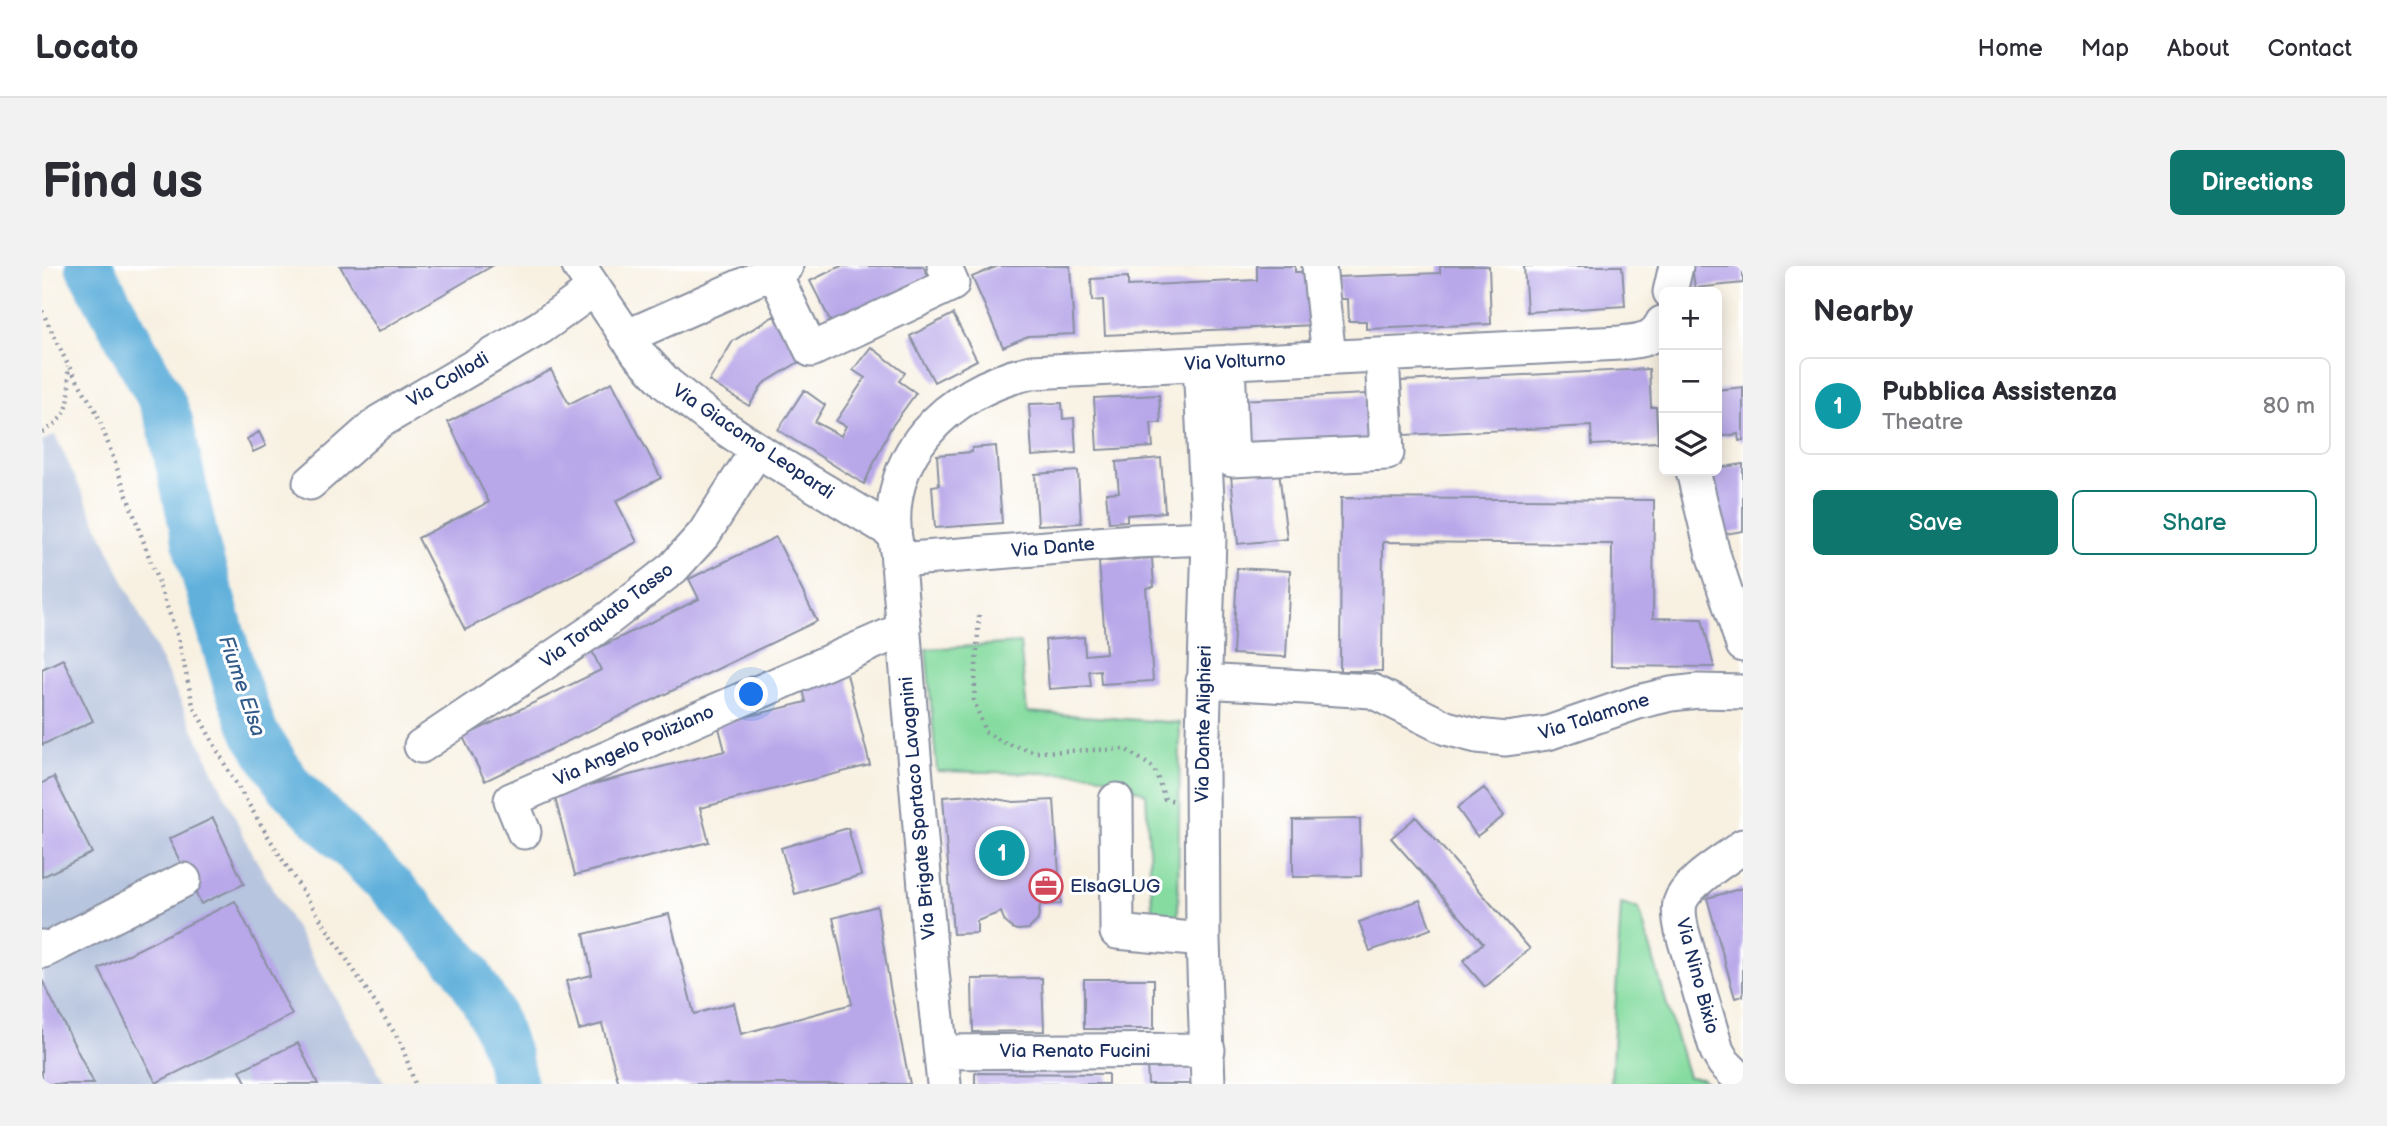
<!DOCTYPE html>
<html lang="en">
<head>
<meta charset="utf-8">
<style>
	:root { --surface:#fff; --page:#f2f2f3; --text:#2b2b33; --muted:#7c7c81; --line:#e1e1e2; --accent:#0f766e }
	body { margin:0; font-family:"Balsamiq Sans",sans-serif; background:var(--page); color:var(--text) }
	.controls { position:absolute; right:21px; top:21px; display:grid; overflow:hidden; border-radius:10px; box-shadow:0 4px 18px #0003 }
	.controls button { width:63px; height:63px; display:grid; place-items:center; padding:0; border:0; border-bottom:2px solid var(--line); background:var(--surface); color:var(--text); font:35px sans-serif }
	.you { position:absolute; left:710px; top:429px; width:24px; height:24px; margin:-18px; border:5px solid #fff; border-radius:50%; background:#1a73e8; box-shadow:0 0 0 10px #1a73e833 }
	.badge { display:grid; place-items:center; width:46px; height:46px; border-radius:50%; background:var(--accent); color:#fff; font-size:23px; font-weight:700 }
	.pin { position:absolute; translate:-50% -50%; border:4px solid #fff; box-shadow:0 2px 7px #0006 }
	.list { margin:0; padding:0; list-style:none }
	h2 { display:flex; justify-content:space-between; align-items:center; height:91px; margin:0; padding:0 28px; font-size:30px }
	h2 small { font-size:23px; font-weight:400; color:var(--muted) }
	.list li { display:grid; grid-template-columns:46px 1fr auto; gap:21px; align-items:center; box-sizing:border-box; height:98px; margin:0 14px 14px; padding:0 14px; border:2px solid var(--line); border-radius:10px }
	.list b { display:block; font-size:26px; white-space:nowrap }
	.list p { margin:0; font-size:23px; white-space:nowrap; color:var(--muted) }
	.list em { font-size:23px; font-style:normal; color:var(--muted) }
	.actions { display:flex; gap:14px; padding:21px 28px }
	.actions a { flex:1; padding:16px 0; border:2px solid var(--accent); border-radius:10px; text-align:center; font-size:24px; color:var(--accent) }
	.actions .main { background:var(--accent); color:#fff }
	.icon { flex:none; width:38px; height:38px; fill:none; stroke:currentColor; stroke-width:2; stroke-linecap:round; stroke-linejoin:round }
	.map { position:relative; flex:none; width:1701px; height:818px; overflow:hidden; border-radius:10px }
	header { display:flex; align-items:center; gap:42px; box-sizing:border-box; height:98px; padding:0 35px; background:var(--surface); border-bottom:2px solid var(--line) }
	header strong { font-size:33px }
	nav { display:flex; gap:38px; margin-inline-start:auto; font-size:24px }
	.intro { display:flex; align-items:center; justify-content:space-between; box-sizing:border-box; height:168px; padding:0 42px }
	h1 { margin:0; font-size:49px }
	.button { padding:18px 32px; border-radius:10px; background:var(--accent); color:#fff; font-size:24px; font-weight:700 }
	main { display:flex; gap:42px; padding:0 42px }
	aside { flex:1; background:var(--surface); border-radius:10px; box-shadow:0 4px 18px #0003 }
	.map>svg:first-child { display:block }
</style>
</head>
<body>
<header>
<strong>Locato</strong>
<nav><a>Home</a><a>Map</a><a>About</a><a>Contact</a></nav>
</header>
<div class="intro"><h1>Find us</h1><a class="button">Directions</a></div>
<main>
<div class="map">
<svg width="1701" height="818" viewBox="0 0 1701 818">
	<rect width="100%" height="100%" fill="#fff"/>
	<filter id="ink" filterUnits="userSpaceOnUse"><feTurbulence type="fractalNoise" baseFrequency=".0143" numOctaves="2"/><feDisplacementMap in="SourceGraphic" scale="14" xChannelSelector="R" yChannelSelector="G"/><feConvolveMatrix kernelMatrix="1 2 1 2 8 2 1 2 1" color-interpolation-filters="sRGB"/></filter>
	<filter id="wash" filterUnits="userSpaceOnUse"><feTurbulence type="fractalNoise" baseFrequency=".00686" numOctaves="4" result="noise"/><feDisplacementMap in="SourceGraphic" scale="28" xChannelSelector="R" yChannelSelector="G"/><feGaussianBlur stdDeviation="1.57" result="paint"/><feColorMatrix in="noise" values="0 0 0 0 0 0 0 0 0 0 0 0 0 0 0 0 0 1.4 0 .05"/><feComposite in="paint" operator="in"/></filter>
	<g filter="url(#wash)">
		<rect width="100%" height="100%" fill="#f8f1e2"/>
		<path fill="#b7c5de" d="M13,169L208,583L343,818H0V175Z"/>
		<path fill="#86dca0" stroke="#50867f" stroke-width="2" d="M978,377L985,446L1138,457L1136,658H1111L1104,528L1076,515L1051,508L895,505L884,383Z
			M1579,638L1597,643L1646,811L1660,812L1667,818H1569Z"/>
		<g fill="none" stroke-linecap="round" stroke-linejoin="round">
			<path stroke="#61b0db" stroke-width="47" d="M47,0L119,133L127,153L156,286L194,417L213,467L247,519L355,627L422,701L450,749L466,791L472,818"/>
		</g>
		<g id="blocks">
			<path fill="#b8a7e9" d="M298,0H450L336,66Z
				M799,0H881L888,14L792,62L768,15Z
				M956,0H1028L1032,68L986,70L961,81L930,11Z
				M1215,0H1253V6H1265L1272,59L1063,69L1061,34L1050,35L1049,13L1086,11V20L1215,14Z
				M1398,0H1447L1449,58L1324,63V55H1307L1306,33H1297L1296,11L1398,7Z
				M1482,0H1580L1583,40L1485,46Z
				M1650,0H1701V17L1653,22Z
				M911,48L935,94L892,116L868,70Z
				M732,50L760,94L721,118L707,140L667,115L691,75Z
				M829,81L863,107L857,115L874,127L848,163L822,218L736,164L762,124L783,139L773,156L799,170L804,160L794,155L823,112L811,104Z
				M1607,103L1609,141H1614L1616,176L1550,179L1549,160L1362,169L1359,115Z
				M509,104L527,138L570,116L619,212L574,235L595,276L423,364L376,272L447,236L406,156Z
				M1701,121V174L1697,175L1696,168L1675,171V124Z
				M1325,128L1328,184L1201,190L1198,134Z
				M1117,129L1119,157H1109L1111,181L1055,184L1052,132Z
				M1020,137L1021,153L1032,152L1034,187L990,190L987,138Z
				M217,166L224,180L211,186L205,173Z
				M954,180L960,257L893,262L890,220L897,219L895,189L930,186V182Z
				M1119,192L1123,246L1085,249V255L1067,256L1064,227L1077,226L1074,196Z
				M1701,198V265L1677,269L1666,205H1675V202Z
				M1036,205L1039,257L996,259L993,208Z
				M1237,205L1245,273L1196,278L1189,210Z
				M1299,232L1612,234L1611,352L1660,353L1672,401L1569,400L1570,278L1341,276L1340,405H1298Z
				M734,271L775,355L443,515L421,471L559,404L550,385L657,333L647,313Z
				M1110,292L1112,321L1104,322L1111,415L1059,418L1058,404L1047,405L1049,420L1007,423L1003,374L1042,371L1043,389L1064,387L1057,296Z
				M1195,302L1248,305L1244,391L1191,388Z
				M21,393L51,455L0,479V403Z
				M804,404L828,499L658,542L667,576L533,609L512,528L683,485L676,458L764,436L759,415Z
				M12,511L50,587L0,611V517Z
				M1442,522L1462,550L1435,570L1415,542Z
				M930,529L972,536L1012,534L1019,638L998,639L996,654L987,663L975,664L970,662L963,656L959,646L935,655V667L911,668L901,531Z
				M1374,551L1488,683L1443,721L1421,695L1441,677L1349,572Z
				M171,552L202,618L159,638L127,573Z
				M1318,553L1319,610L1251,611V554Z
				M806,562L819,609L753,628L739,582Z
				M1701,622V730L1693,732L1665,632Z
				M1378,634L1389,663L1328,685L1317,656Z
				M193,635L250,749L114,817L57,703Z
				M835,640L849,727L868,818H577L560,758L537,764L524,715L550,709L542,668L627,648L652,748L692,737L699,768L810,738L791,652Z
				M1000,712L1002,765L931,766L930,713Z
				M1042,713H1112V763H1042Z
				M0,714L52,818H0Z
				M256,777L276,818H205L198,804Z
				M1149,796L1150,818H1106L1105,798Z
				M933,807L1066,808V818H933Z"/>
		</g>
	</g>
	<g filter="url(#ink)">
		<use href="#blocks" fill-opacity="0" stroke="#8a90a0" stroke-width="2"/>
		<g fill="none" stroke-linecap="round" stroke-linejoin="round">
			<defs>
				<path id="minor" d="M537,0L596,87L625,118L671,154L734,196L851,266
					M1277,0L1287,91
					M732,6L769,84L910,18L902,0
					M1628,26L1634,0
					M584,71L744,0
					M1186,96L1190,194L1345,187L1340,89
					M1158,98L1167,272L1160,499L1161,674L1166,818
					M1651,205L1671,288L1701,379
					M268,217L337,156L499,61L552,23
					M856,294L1092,275L1167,272
					M1161,415L1330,425L1404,462L1435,470L1464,473L1506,467L1596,436L1629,428L1656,425L1701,426
					M379,480L553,363L631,302L662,268L715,184
					M1074,534L1075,666L1161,674
					M482,566L469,534L862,363
					M1701,580C1684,594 1644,616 1638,637C1636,646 1638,656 1640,665L1675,785L1682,797L1701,816
					M0,681L2,685L142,614
					M899,786L1166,784
					M902,818L890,705L855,285C836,192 905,124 990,106L1578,77C1595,75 1612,75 1620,57"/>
			</defs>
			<use href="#minor" stroke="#8a90a0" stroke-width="37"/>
			<path stroke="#8a90a0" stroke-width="4.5" stroke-dasharray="2 5" stroke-linecap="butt" d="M0,45L26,99L55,147L136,371L151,439L187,506L243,598L359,777L373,818
				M0,166C33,148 27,132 26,100
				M937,349L932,434L943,466L965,478L994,486L1083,483L1112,502L1123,533L1134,535"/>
			<use href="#minor" stroke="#fff" stroke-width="33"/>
		</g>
	</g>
	<defs>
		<symbol id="office-ring" viewBox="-11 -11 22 22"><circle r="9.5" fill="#fff" stroke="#d1495b" stroke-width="1.5"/><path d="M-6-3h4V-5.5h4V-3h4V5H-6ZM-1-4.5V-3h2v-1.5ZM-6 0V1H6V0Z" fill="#d1495b"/></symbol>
	</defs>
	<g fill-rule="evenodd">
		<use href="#office-ring" x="985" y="601" width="38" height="38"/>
	</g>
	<g text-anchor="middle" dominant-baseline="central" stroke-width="6" stroke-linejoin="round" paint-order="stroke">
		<g font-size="19" fill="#1b2f5e" stroke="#fff">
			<text transform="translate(1193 96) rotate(-3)">Via Volturno</text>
			<text transform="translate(406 114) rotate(-30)">Via Collodi</text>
			<text transform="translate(711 176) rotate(34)">Via Giacomo Leopardi</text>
			<text transform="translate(1011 282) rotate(-5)">Via Dante</text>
			<text transform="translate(565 350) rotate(-37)">Via Torquato Tasso</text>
			<text transform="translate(1552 451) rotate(-18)">Via Talamone</text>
			<text transform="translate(1162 458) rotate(-89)">Via Dante Alighieri</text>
			<text transform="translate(592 480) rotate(-24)">Via Angelo Poliziano</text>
			<text transform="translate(876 542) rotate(-95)">Via Brigate Spartaco Lavagnini</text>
			<text transform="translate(1655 710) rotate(75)">Via Nino Bixio</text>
			<text x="1033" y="785">Via Renato Fucini</text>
		</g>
		<g font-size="19" fill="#1b2f5e" stroke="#fff" text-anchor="start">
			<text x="1028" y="620">ElsaGLUG</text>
		</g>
		<g font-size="21" font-style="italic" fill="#345c8a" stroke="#fff">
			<text transform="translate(200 420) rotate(71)">Fiume Elsa</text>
		</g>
	</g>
</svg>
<div class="controls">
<button>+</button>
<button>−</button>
<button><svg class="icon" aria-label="layers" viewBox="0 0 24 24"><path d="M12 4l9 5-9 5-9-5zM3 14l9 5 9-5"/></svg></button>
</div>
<div class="you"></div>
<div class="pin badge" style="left:960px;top:587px;background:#0f9aa8">1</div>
</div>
<aside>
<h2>Nearby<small></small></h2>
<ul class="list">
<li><span class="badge" style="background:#0f9aa8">1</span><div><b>Pubblica Assistenza</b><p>Theatre</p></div><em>80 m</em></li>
</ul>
<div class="actions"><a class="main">Save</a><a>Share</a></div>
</aside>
</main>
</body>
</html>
